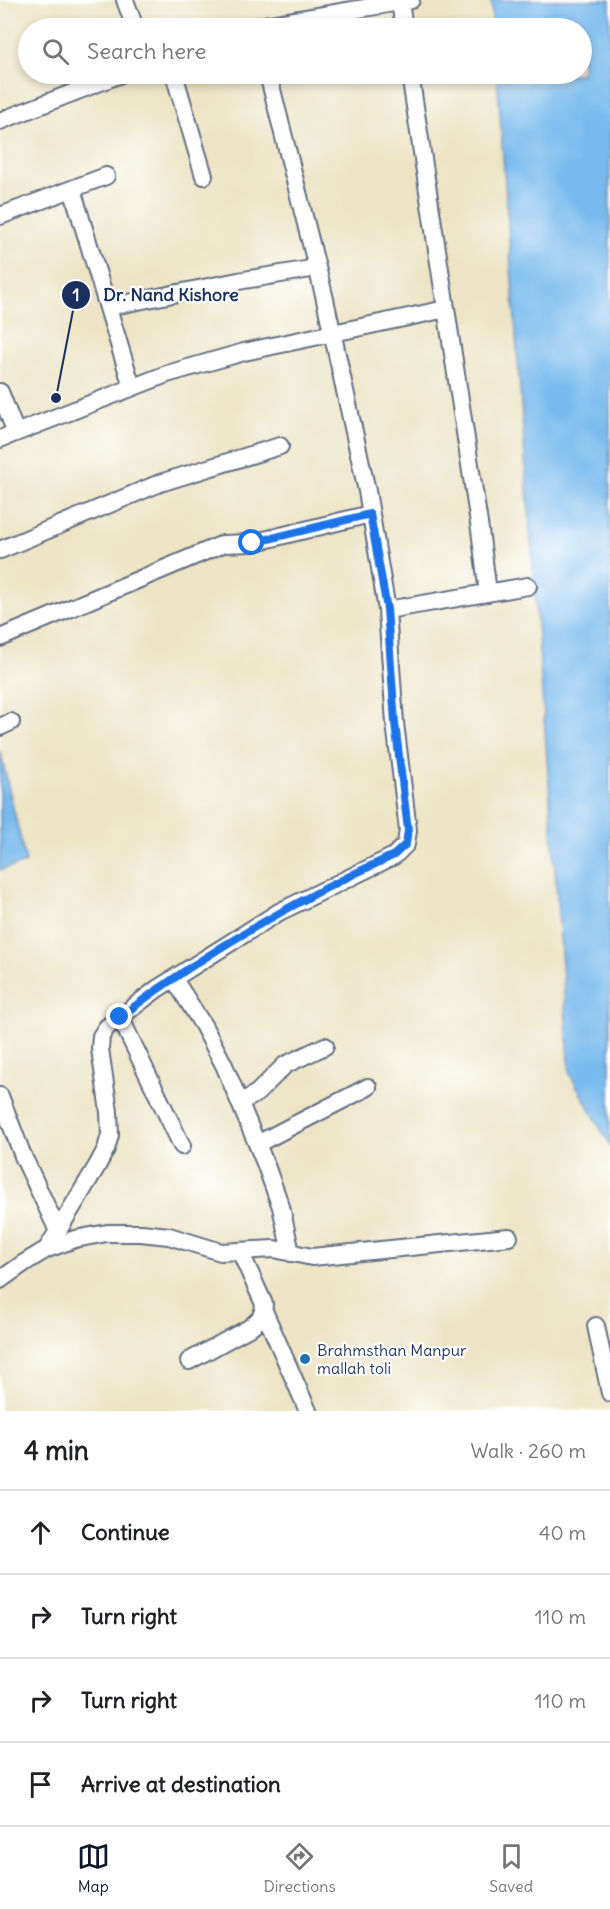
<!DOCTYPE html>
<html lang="en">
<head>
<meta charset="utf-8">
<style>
	:root { --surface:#fff; --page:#f6f6f6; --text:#202124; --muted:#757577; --line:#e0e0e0; --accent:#111827 }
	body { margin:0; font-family:Delius,sans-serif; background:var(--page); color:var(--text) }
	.stop { position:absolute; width:18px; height:18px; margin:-14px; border:4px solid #1a73e8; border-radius:50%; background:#fff }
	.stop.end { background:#1a73e8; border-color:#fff; box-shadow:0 2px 6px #0008 }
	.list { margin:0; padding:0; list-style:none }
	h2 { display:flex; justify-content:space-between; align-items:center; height:78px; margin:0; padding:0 24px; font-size:26px }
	h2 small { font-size:20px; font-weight:400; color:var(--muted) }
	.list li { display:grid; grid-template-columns:39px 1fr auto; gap:18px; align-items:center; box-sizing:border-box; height:84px; padding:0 24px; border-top:2px solid var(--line) }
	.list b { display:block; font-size:22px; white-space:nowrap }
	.list em { font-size:20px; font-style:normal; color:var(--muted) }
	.icon { flex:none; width:33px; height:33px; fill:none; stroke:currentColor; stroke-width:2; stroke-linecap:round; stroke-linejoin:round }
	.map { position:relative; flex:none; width:610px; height:1411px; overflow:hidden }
	.search { position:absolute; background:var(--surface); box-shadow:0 3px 9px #0003; left:18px; right:18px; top:18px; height:66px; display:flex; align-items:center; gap:15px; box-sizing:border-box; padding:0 21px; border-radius:33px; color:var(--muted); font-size:22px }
	.sheet { height:414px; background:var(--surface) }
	nav { display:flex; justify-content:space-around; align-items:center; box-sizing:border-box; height:84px; border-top:2px solid var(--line); background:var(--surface); font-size:16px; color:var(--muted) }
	nav a { display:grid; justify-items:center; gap:3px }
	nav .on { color:var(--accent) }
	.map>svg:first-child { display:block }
</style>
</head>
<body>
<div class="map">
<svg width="610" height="1411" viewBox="0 0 610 1411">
	<rect width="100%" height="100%" fill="#fff"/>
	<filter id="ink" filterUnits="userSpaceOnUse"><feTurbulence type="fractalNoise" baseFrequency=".0167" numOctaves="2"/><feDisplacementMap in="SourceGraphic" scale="12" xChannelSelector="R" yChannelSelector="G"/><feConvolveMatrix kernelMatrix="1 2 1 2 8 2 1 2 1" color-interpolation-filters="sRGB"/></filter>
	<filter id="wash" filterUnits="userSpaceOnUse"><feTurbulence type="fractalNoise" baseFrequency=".008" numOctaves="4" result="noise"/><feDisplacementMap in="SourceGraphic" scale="24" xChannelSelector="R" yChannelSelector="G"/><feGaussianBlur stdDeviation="1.35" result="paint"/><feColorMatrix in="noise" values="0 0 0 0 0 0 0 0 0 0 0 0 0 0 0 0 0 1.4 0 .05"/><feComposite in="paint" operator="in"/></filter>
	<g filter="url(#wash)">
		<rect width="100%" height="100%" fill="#ece4c4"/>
		<path fill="#78baed" stroke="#4a74a6" stroke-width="1.5" d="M491,0H610V1145L570,1074L497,74H582V28H493Z
			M0,751L26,863L0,870Z"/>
	</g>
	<g filter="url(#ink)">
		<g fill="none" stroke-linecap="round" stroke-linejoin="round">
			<defs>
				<path id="minor" d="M125,0L135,28
					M400,2L404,28
					M247,28L411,0
					M174,74L204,176
					M410,74L480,530L488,593
					M0,121L121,74
					M72,189L132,387
					M0,216L106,176
					M108,307L238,281L317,268
					M0,392L16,433
					M0,439L167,374L244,352L446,309
					M0,550L160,483L280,446
					M387,610L528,586
					M0,638L223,544L252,543L370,514
					M0,727L11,722
					M174,979L203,1025L224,1065L265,1163L281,1207L291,1253
					M120,1017L182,1146
					M0,1096L23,1156L58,1231
					M240,1103L257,1093L285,1065L325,1046
					M257,1144L368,1087
					M47,1249L97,1166L106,1149L110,1135L109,1112L100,1049L101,1036L107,1027L157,989L279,912L394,856L406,844L408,830L395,723L387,610L367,491L324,295L268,74
					M0,1280L24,1263L47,1249L75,1239L107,1233H141L169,1236L221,1252L274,1249L312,1257L509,1237
					M264,1311L308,1411
					M596,1326L610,1393
					M189,1361L249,1328C258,1321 264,1316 264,1304L240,1251"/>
			</defs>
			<use href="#minor" stroke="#646e82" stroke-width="20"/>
			<use href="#minor" stroke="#fff" stroke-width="16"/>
		</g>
	</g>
	<g fill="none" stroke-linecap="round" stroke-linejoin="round" filter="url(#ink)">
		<path stroke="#1a73e8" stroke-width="8" d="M120,1017C204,953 298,899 394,855L406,844L408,830L395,723L387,609L370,514L252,543"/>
	</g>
	<circle fill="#1f6fb2" stroke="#fff" stroke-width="2" cx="305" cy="1359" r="6"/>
	<g text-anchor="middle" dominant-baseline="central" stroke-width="4.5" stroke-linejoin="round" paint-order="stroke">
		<g font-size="16" fill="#1b2f5e" stroke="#fff" text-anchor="start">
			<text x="317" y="1350">Brahmsthan Manpur<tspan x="317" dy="18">mallah toli</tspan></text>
		</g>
	</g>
	<path fill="none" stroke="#1b2f5e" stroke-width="2" d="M56 398L76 295"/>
	<g fill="#1b2f5e" stroke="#fff" stroke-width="2">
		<circle cx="56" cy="398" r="6"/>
		<circle cx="76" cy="295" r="15"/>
	</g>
	<g font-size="18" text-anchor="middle" font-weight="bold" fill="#fff">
		<text x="76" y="301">1</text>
	</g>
	<g font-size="18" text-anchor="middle" font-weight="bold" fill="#1b2f5e" stroke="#fff" stroke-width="4.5" stroke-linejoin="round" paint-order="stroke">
		<text x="171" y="301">Dr. Nand Kishore</text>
	</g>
</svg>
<div class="stop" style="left:252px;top:543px"></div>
<div class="stop end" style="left:120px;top:1017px"></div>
<div class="search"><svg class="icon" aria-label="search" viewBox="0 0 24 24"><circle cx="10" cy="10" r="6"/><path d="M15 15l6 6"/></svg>Search here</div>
</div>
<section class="sheet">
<h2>4 min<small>Walk · 260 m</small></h2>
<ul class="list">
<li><svg class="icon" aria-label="ahead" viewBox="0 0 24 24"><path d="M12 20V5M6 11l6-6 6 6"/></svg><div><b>Continue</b></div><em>40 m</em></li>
<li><svg class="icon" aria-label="right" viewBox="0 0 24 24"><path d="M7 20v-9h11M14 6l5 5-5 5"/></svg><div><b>Turn right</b></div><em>110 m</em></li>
<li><svg class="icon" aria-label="right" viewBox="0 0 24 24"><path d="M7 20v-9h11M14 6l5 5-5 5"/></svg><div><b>Turn right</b></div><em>110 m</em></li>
<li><svg class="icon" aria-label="arrive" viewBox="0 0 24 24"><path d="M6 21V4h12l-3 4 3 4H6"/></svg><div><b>Arrive at destination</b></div></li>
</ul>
</section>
<nav>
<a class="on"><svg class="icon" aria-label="map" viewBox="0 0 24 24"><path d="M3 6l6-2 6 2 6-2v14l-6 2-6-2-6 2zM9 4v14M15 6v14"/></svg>Map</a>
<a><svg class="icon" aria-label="directions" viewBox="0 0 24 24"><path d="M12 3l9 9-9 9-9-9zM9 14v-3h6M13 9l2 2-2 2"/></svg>Directions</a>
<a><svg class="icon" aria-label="saved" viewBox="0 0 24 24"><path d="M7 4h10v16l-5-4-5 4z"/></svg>Saved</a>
</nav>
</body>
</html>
